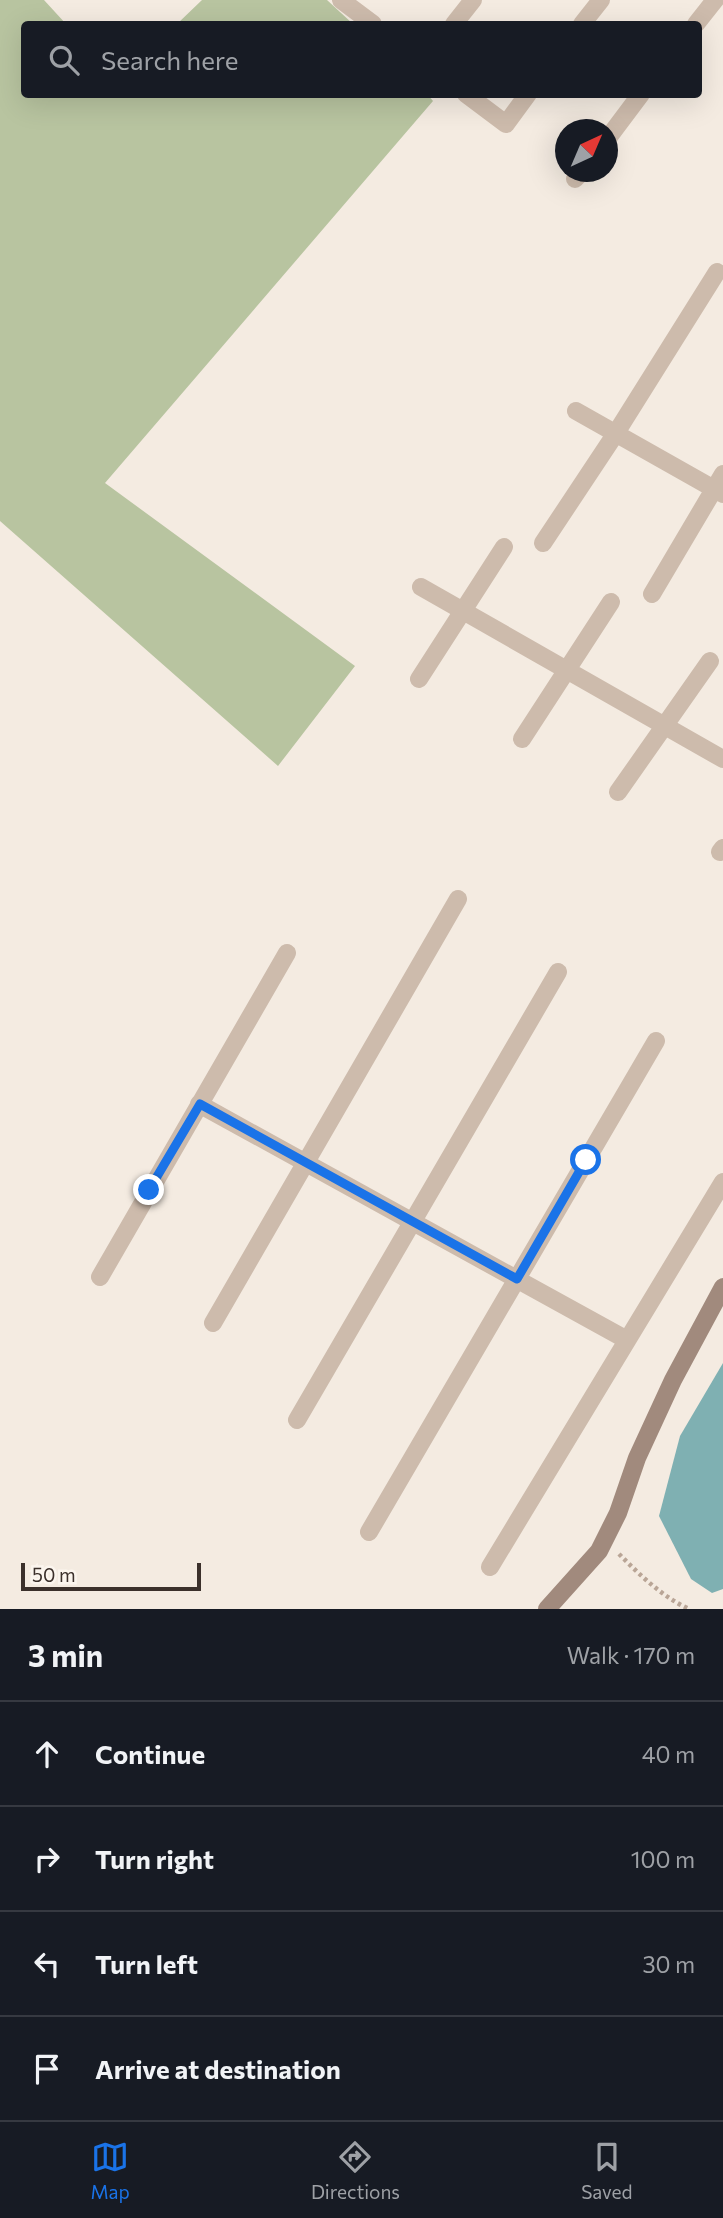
<!DOCTYPE html>
<html lang="en">
<head>
<meta charset="utf-8">
<style>
	:root { --surface:#171b24; --page:#20242c; --text:#f1f3f6; --muted:#9ea1a6; --line:#363941; --accent:#1a73e8 }
	body { margin:0; font-family:Commissioner,sans-serif; background:var(--page); color:var(--text) }
	.compass { position:absolute; left:555px; top:119px; width:63px; height:63px; border-radius:50%; background:var(--surface); box-shadow:0 7px 28px #0002; rotate:44deg }
	.scale { position:absolute; left:21px; bottom:18px; width:180px; box-sizing:border-box; padding-left:7px; border:4px solid #3b302b; border-top:0; font-size:19px; line-height:24px; white-space:nowrap; color:#3b302b; -webkit-text-stroke:5px #fbf5ee; paint-order:stroke }
	.stop { position:absolute; width:21px; height:21px; margin:-16px; border:5px solid #1a73e8; border-radius:50%; background:#fff }
	.stop.end { background:#1a73e8; border-color:#fff; box-shadow:0 2px 7px #0008 }
	.list { margin:0; padding:0; list-style:none }
	h2 { display:flex; justify-content:space-between; align-items:center; height:91px; margin:0; padding:0 28px; font-size:30px }
	h2 small { font-size:23px; font-weight:400; color:var(--muted) }
	.list li { display:grid; grid-template-columns:46px 1fr auto; gap:21px; align-items:center; box-sizing:border-box; height:105px; padding:0 28px; border-top:2px solid var(--line) }
	.list b { display:block; font-size:26px; white-space:nowrap }
	.list em { font-size:23px; font-style:normal; color:var(--muted) }
	.icon { flex:none; width:38px; height:38px; fill:none; stroke:currentColor; stroke-width:2; stroke-linecap:round; stroke-linejoin:round }
	.map { position:relative; flex:none; width:723px; height:1609px; overflow:hidden }
	.search { position:absolute; background:var(--surface); box-shadow:0 7px 28px #0002; left:21px; right:21px; top:21px; height:77px; display:flex; align-items:center; gap:18px; box-sizing:border-box; padding:0 24px; border-radius:7px; color:var(--muted); font-size:26px }
	.sheet { height:511px; background:var(--surface) }
	nav { display:flex; justify-content:space-around; align-items:center; box-sizing:border-box; height:98px; border-top:2px solid var(--line); background:var(--surface); font-size:19px; color:var(--muted) }
	nav a { display:grid; justify-items:center; gap:4px }
	nav .on { color:var(--accent) }
	.map>svg:first-child { display:block }
</style>
</head>
<body>
<div class="map">
<svg width="723" height="1609" viewBox="0 0 723 1609">
	<rect width="100%" height="100%" fill="#f4ebe1"/>
	<path fill="#b8c4a0" d="M0,0H44L66,24H24V94H427L433,101L105,483L355,666L278,766L0,521Z
		M202,0H327L353,24H177Z"/>
	<path fill="#7fb0b2" d="M723,1363V1589L712,1593L691,1579L659,1516L680,1436Z"/>
	<g fill="none" stroke-linecap="round" stroke-linejoin="round">
		<path stroke="#b9a596" stroke-width="4.5" stroke-dasharray="3.5 3.5" stroke-linecap="butt" d="M619,1554C640,1575 661,1596 689,1609"/>
		<path stroke="#cdbbac" stroke-width="18" d="M341,0L373,24
			M454,24L473,0
			M582,24L601,0
			M696,24L715,0
			M466,94L506,124L528,94
			M608,138L641,94
			M575,179L582,172
			M576,411L723,494
			M543,543L616,433L717,272
			M421,587L723,759
			M652,594L723,474
			M419,679L504,547
			M522,739L611,602
			M618,792L710,661
			M720,852L723,848
			M199,1104L627,1340
			M100,1277L287,953
			M213,1323L458,899
			M297,1420L558,972
			M369,1532L656,1041
			M490,1567L723,1182"/>
		<path stroke="#a18a7d" stroke-width="18" d="M547,1609L599,1551L618,1513L637,1458L673,1380L723,1287"/>
	</g>
	<g fill="none" stroke-linecap="round" stroke-linejoin="round">
		<path stroke="#1a73e8" stroke-width="9" d="M149,1190L200,1104L517,1279L586,1160"/>
	</g>
</svg>
<svg class="compass" viewBox="-18 -18 36 36"><path d="M0-13l5 13h-10z" fill="#e53935"/><path d="M0 13l5-13h-10z" fill="#9ea1a6"/></svg>
<div class="scale">50 m</div>
<div class="stop" style="left:586px;top:1160px"></div>
<div class="stop end" style="left:149px;top:1190px"></div>
<div class="search"><svg class="icon" aria-label="search" viewBox="0 0 24 24"><circle cx="10" cy="10" r="6"/><path d="M15 15l6 6"/></svg>Search here</div>
</div>
<section class="sheet">
<h2>3 min<small>Walk · 170 m</small></h2>
<ul class="list">
<li><svg class="icon" aria-label="ahead" viewBox="0 0 24 24"><path d="M12 20V5M6 11l6-6 6 6"/></svg><div><b>Continue</b></div><em>40 m</em></li>
<li><svg class="icon" aria-label="right" viewBox="0 0 24 24"><path d="M7 20v-9h11M14 6l5 5-5 5"/></svg><div><b>Turn right</b></div><em>100 m</em></li>
<li><svg class="icon" aria-label="left" viewBox="0 0 24 24"><path d="M17 20v-9H6M10 6l-5 5 5 5"/></svg><div><b>Turn left</b></div><em>30 m</em></li>
<li><svg class="icon" aria-label="arrive" viewBox="0 0 24 24"><path d="M6 21V4h12l-3 4 3 4H6"/></svg><div><b>Arrive at destination</b></div></li>
</ul>
</section>
<nav>
<a class="on"><svg class="icon" aria-label="map" viewBox="0 0 24 24"><path d="M3 6l6-2 6 2 6-2v14l-6 2-6-2-6 2zM9 4v14M15 6v14"/></svg>Map</a>
<a><svg class="icon" aria-label="directions" viewBox="0 0 24 24"><path d="M12 3l9 9-9 9-9-9zM9 14v-3h6M13 9l2 2-2 2"/></svg>Directions</a>
<a><svg class="icon" aria-label="saved" viewBox="0 0 24 24"><path d="M7 4h10v16l-5-4-5 4z"/></svg>Saved</a>
</nav>
</body>
</html>
